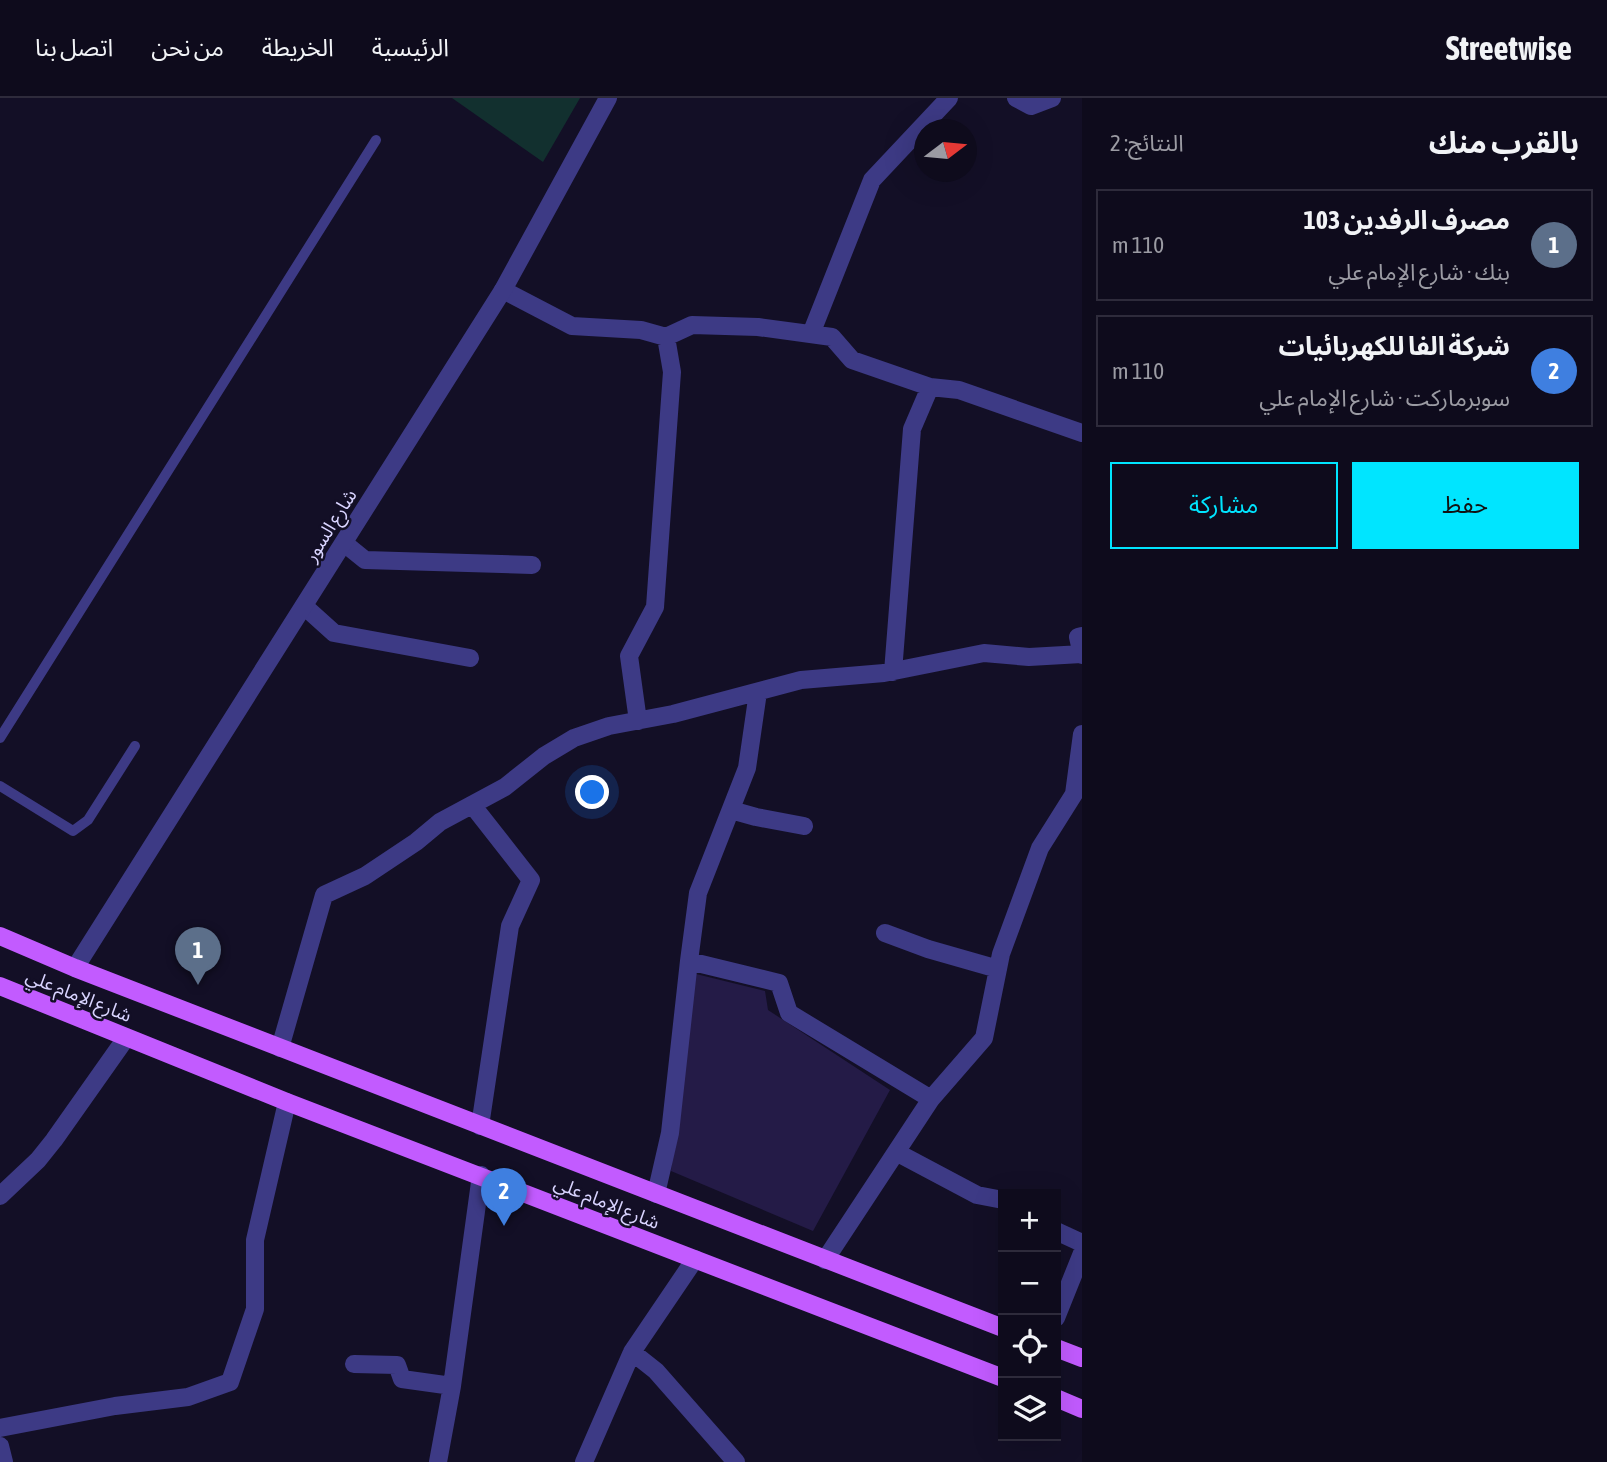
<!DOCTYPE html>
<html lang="ar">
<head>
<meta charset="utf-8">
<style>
	:root { --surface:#0e0b1c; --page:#171425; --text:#f1f3f6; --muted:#9b9ba3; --line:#2e2b3b; --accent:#00e5ff }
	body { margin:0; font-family:"Asap Condensed","Noto Sans Arabic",sans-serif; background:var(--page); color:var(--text); direction:rtl }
	.controls { position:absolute; right:21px; bottom:21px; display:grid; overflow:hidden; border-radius:0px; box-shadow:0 7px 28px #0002 }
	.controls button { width:63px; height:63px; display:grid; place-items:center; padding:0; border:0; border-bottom:2px solid var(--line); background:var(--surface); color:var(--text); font:35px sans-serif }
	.compass { position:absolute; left:914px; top:21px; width:63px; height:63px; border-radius:50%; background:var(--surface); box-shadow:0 7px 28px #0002; rotate:74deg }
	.you { position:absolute; left:593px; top:695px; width:24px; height:24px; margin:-18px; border:5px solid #fff; border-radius:50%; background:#1a73e8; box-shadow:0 0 0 10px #1a73e833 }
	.badge { display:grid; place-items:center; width:46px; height:46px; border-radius:50%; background:var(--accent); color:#fff; font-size:23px; font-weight:700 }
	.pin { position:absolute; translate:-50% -58px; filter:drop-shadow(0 2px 4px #0008) }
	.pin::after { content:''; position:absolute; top:37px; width:24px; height:21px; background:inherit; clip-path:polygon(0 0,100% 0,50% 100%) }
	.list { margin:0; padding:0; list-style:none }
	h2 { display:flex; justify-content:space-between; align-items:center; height:91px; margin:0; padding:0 28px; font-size:30px }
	h2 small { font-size:23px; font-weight:400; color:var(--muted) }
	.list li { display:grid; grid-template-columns:46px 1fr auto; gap:21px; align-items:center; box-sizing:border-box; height:112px; margin:0 14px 14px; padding:0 14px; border:2px solid var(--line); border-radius:0px }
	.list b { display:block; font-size:26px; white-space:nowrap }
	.list p { margin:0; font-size:23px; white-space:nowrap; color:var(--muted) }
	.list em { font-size:23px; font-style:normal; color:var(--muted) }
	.actions { display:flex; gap:14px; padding:21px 28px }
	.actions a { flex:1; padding:16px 0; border:2px solid var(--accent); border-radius:0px; text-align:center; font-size:24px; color:var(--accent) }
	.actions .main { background:var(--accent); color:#111 }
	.icon { flex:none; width:38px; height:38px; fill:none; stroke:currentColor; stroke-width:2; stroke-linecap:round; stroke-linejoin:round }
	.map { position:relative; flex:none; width:1082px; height:1364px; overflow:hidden; direction:ltr }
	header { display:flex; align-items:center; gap:42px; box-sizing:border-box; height:98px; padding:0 35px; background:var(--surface); border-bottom:2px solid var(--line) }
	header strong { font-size:33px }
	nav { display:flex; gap:38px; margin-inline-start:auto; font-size:24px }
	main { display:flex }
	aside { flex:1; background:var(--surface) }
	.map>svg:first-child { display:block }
</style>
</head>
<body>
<header>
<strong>Streetwise</strong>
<nav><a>الرئيسية</a><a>الخريطة</a><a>من نحن</a><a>اتصل بنا</a></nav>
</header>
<main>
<aside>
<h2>بالقرب منك<small>النتائج: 2</small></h2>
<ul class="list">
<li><span class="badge" style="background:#5c6f8a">1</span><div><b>مصرف الرفدين 103</b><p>بنك · شارع الإمام علي</p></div><em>110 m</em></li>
<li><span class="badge" style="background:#3f7fe0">2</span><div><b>شركة الفا للكهربائيات</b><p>سوبرماركت · شارع الإمام علي</p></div><em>110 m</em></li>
</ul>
<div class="actions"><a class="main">حفظ</a><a>مشاركة</a></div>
</aside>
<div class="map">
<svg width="1082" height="1364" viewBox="0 0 1082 1364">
	<rect width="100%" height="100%" fill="#130f26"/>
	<path fill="#12302f" d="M452,0H580L543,64Z"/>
	<path fill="#241b47" d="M692,875L765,893L768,912L890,992L813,1133L671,1073Z"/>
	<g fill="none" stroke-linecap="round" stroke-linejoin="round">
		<path stroke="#3d3a85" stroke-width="10" d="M0,640L376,42
			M0,688L73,733L88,722L135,648"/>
		<path stroke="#3d3a85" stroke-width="18" d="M1016,0L1031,8L1052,0
			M503,192L572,228L641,232L666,239L692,227L758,229L832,239L852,262L930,289L959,292L1082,335
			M811,236L872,82L949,0
			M344,445L365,462L532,467
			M304,508L334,535L470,560
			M1082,538L1078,539L1082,557
			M893,574L912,331L930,289
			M638,623L629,558L655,509L672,274L666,239
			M473,708L531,782L510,828L480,1028
			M731,712L756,719L804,728
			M885,835L928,851L998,871
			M689,863L779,885L789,915L931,1001
			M280,950L324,797L365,778L416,744L440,724L505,689L544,658L574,640L609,628L673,616L801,582L884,575L984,555L1029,559L1082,556
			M896,1054L977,1097L1003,1102
			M656,1096L670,1035L689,863L698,795L747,670L758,594
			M0,1098L38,1062L54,1042L126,940
			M1056,1133L1082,1145
			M825,1162L931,1001L984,940L1001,856L1040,750L1074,696L1082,636
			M1056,1220L1082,1155
			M632,1254L656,1273L736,1364
			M354,1266L397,1267L402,1281L452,1288
			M0,1330L115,1308L188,1299L230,1284L255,1211V1142L287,1004
			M0,1348L4,1364
			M438,1364L452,1288L481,1077
			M584,1364L632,1254L695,1161"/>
		<path stroke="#3d3a85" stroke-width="18" d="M75,870L503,192L608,0"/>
		<path stroke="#c25bff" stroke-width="18" d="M0,838L75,870L1003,1230
			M0,888L287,1004L1003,1280
			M1056,1250L1082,1260
			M1056,1300L1082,1311"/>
	</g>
	<g text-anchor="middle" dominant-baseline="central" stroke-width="5" stroke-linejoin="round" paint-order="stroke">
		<g font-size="19" fill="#d9d4ff" stroke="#130f26">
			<text transform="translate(330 427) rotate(-58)">شارع السور</text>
			<text transform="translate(79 897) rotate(22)">شارع الإمام علي</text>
			<text transform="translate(607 1104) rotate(22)">شارع الإمام علي</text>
		</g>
	</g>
</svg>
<div class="controls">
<button>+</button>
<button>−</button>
<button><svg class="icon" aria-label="locate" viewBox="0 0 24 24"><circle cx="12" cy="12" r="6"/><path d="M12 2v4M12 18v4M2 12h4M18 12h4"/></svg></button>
<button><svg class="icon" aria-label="layers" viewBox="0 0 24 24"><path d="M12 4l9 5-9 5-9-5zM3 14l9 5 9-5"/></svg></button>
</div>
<svg class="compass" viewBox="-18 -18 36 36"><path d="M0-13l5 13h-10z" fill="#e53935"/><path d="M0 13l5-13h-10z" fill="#9b9ba3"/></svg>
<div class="you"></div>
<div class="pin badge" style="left:198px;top:887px;background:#5c6f8a">1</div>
<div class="pin badge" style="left:504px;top:1128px;background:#3f7fe0">2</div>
</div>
</main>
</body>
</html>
